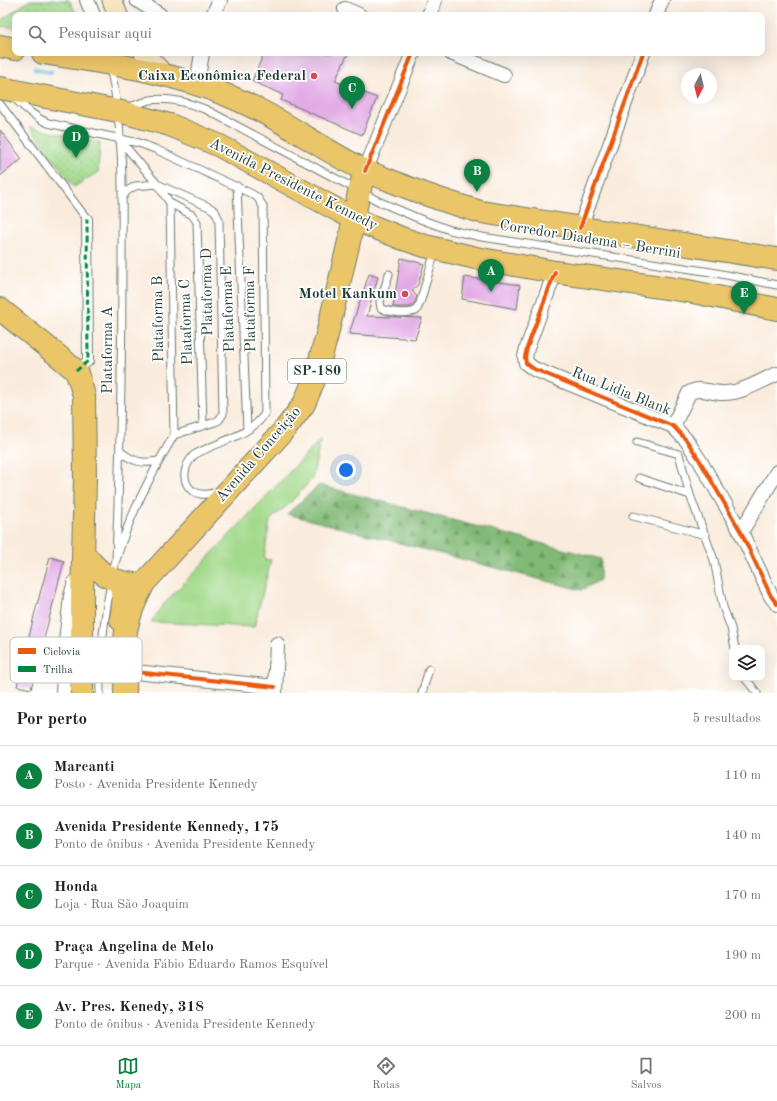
<!DOCTYPE html>
<html lang="pt">
<head>
<meta charset="utf-8">
<style>
	:root { --surface:#fff; --page:#f2f2f2; --text:#202124; --muted:#757577; --line:#e0e0e0; --accent:#0b8043 }
	body { margin:0; font-family:"Old Standard TT",serif; background:var(--page); color:var(--text) }
	.controls { position:absolute; right:12px; bottom:12px; display:grid; overflow:hidden; border-radius:8px; box-shadow:0 4px 16px #0002 }
	.controls button { width:36px; height:36px; display:grid; place-items:center; padding:0; border:0; border-bottom:1px solid var(--line); background:var(--surface); color:var(--text); font:20px sans-serif }
	.compass { position:absolute; left:681px; top:68px; width:36px; height:36px; border-radius:50%; background:var(--surface); box-shadow:0 4px 16px #0002; rotate:187deg }
	.you { position:absolute; left:346px; top:470px; width:14px; height:14px; margin:-10px; border:3px solid #fff; border-radius:50%; background:#1a73e8; box-shadow:0 0 0 6px #1a73e833 }
	.badge { display:grid; place-items:center; width:26px; height:26px; border-radius:50%; background:var(--accent); color:#fff; font-size:13px; font-weight:700 }
	.pin { position:absolute; translate:-50% -33px; filter:drop-shadow(0 1px 2px #0008) }
	.pin::after { content:''; position:absolute; top:21px; width:14px; height:12px; background:inherit; clip-path:polygon(0 0,100% 0,50% 100%) }
	.list { margin:0; padding:0; list-style:none }
	h2 { display:flex; justify-content:space-between; align-items:center; height:52px; margin:0; padding:0 16px; font-size:17px }
	h2 small { font-size:13px; font-weight:400; color:var(--muted) }
	.list li { display:grid; grid-template-columns:26px 1fr auto; gap:12px; align-items:center; box-sizing:border-box; height:60px; padding:0 16px; border-top:1px solid var(--line) }
	.list b { display:block; font-size:15px; white-space:nowrap }
	.list p { margin:0; font-size:13px; white-space:nowrap; color:var(--muted) }
	.list em { font-size:13px; font-style:normal; color:var(--muted) }
	.icon { flex:none; width:22px; height:22px; fill:none; stroke:currentColor; stroke-width:2; stroke-linecap:round; stroke-linejoin:round }
	.map { position:relative; flex:none; width:777px; height:693px; overflow:hidden }
	.search { position:absolute; background:var(--surface); box-shadow:0 4px 16px #0002; left:12px; right:12px; top:12px; height:44px; display:flex; align-items:center; gap:10px; box-sizing:border-box; padding:0 14px; border-radius:8px; color:var(--muted); font-size:15px }
	.sheet { height:352px; background:var(--surface) }
	nav { display:flex; justify-content:space-around; align-items:center; box-sizing:border-box; height:56px; border-top:1px solid var(--line); background:var(--surface); font-size:11px; color:var(--muted) }
	nav a { display:grid; justify-items:center; gap:2px }
	nav .on { color:var(--accent) }
	.map>svg:first-child { display:block }
</style>
</head>
<body>
<div class="map">
<svg width="777" height="693" viewBox="0 0 777 693">
	<defs>
		<pattern id="forest-firs" width="22" height="20" patternUnits="userSpaceOnUse"><rect width="22" height="20" fill="#81b976"/><path d="M5 1l3.5 6h-7zM16 11l3.5 6h-7z" fill="#699862"/></pattern>
		<pattern id="park-dots" width="8" height="8" patternUnits="userSpaceOnUse"><rect width="8" height="8" fill="#a2d98a"/><path d="M2 2h.1M6 6h.1" fill="none" stroke="#8bbb78" stroke-width="1.8" stroke-linecap="round"/></pattern>
	</defs>
	<rect width="100%" height="100%" fill="#fff"/>
	<filter id="ink" filterUnits="userSpaceOnUse"><feTurbulence type="fractalNoise" baseFrequency=".025" numOctaves="2"/><feDisplacementMap in="SourceGraphic" scale="8" xChannelSelector="R" yChannelSelector="G"/><feConvolveMatrix kernelMatrix="1 2 1 2 8 2 1 2 1" color-interpolation-filters="sRGB"/></filter>
	<filter id="wash" filterUnits="userSpaceOnUse"><feTurbulence type="fractalNoise" baseFrequency=".012" numOctaves="4" result="noise"/><feDisplacementMap in="SourceGraphic" scale="16" xChannelSelector="R" yChannelSelector="G"/><feGaussianBlur stdDeviation="0.9" result="paint"/><feColorMatrix in="noise" values="0 0 0 0 0 0 0 0 0 0 0 0 0 0 0 0 0 1.4 0 .05"/><feComposite in="paint" operator="in"/></filter>
	<g filter="url(#wash)">
		<rect width="100%" height="100%" fill="#faecdd"/>
		<path fill="#a2d98a" stroke="#608b5f" d="M321,439L312,479L291,502L270,520L264,559L271,560L254,627L151,622L162,606Z"/>
		<path fill="url(#forest-firs)" stroke="#507b55" d="M319,485L601,559L600,580L581,590L287,514Z"/>
		<path fill="url(#park-dots)" stroke="#608b5f" d="M30,0H69L77,15H15V28L0,26V21Z
			M30,127L100,143L98,172L74,187Z"/>
		<g fill="none" stroke-linecap="round" stroke-linejoin="round">
			<path stroke="#67bce3" stroke-width="4.5" d="M35,69L51,72"/>
		</g>
		<g id="blocks">
			<path fill="#e2abe5" d="M264,53H348L335,81L377,98L362,135L281,100L283,95L252,81Z
				M0,130L22,159L0,176Z
				M401,258L424,264L418,285L412,290L417,297L414,303L411,307H393Z
				M369,274L378,277L367,316L422,318L415,339L349,334Z
				M465,277L520,285L517,309L462,299Z
				M50,557L64,561L31,689L17,686L35,612Z"/>
		</g>
	</g>
	<g filter="url(#ink)">
		<use href="#blocks" fill-opacity="0" stroke="#6c7a6f" stroke-width="1"/>
		<g fill="none" stroke-linecap="round" stroke-linejoin="round">
			<defs>
				<path id="service" d="M110,67C125,131 122,198 122,263C122,362 120,461 116,560
					M13,97C24,107 34,117 48,123L139,143L155,149L252,194L257,197L263,206L265,413C252,436 215,442 194,455C173,477 191,505 220,490
					M0,104L87,219
					M129,107C136,105 143,102 150,100C170,97 189,103 207,110L380,202L420,219L450,230L482,237L711,272L777,285
					M120,140L157,184L170,203L192,215L197,222L203,425
					M237,186L247,430
					M122,198L127,191L135,186L157,184L209,207L215,211L219,220L223,414L219,420L215,422L174,435
					M170,203L174,435
					M389,274L380,302L381,308C390,313 406,314 416,311L420,303L435,251
					M637,442L679,454L690,495L714,560L723,607L731,628L735,648
					M120,451C133,462 142,464 159,461
					M639,478L690,495
					M633,516L706,535
					M745,678L757,693
					M100,693C99,661 103,630 108,599C111,586 112,572 116,560C129,516 151,474 174,435
					M422,693L429,669"/>
				<path id="pedestrian" d="M76,371L88,361L87,219"/>
				<path id="minor" d="M87,0L93,15
					M137,0L160,15
					M345,9L359,15
					M213,15L220,0
					M429,15L435,0
					M656,15L662,0
					M451,53L504,75
					M197,84L202,53
					M365,171L413,53
					M580,228L643,53
					M555,272L527,348L525,357L526,363L534,369L673,426L687,441L700,461L741,532L771,596L777,604
					M673,426L689,393C700,386 710,393 722,393C741,394 760,381 777,374
					M741,532L777,472
					M126,671L275,687
					M63,693L66,642L71,596L75,582
					M275,693L277,644"/>
				<path id="secondary" d="M112,0L118,15
					M144,53L164,74"/>
				<path id="primary" d="M0,46L15,49
					M43,53C107,63 171,71 231,97C278,116 319,148 364,170C372,174 381,177 389,180C419,193 450,203 481,212L777,259
					M0,88L118,111L170,125L218,145L354,219L401,238L425,246L476,258L555,272L688,291L777,309
					M0,309L62,359L76,371L80,382L84,396L85,478L82,598V693
					M84,554C100,573 108,581 134,584
					M119,582L124,596L121,620
					M125,693C126,673 123,651 126,631C129,614 136,598 144,583L286,428L304,404L314,380L326,339L350,237L359,192L365,171"/>
			</defs>
			<use href="#service" stroke="#6c7a6f" stroke-width="9"/>
			<use href="#pedestrian" stroke="#6c7a6f" stroke-width="12"/>
			<use href="#minor" stroke="#6c7a6f" stroke-width="16"/>
			<use href="#secondary" stroke="#6c7a6f" stroke-width="21"/>
			<use href="#primary" stroke="#6c7a6f" stroke-width="24"/>
			<use href="#service" stroke="#fff" stroke-width="7"/>
			<use href="#pedestrian" stroke="#fff" stroke-width="10"/>
			<use href="#minor" stroke="#fff" stroke-width="14"/>
			<use href="#secondary" stroke="#f7e8c3" stroke-width="19"/>
			<use href="#primary" stroke="#ebc669" stroke-width="22"/>
			<path stroke="#00873e" stroke-width="3" stroke-dasharray="6 3" stroke-linecap="butt" d="M76,371L88,361L87,219"/>
			<defs>
				<path id="cycleway" d="M365,171L413,53
					M580,228L643,53
					M555,272L527,348L525,357L526,363L534,369L673,426L687,441L700,461L741,532L771,596L777,604
					M126,671L275,687"/>
			</defs>
			<use href="#cycleway" stroke="#fff" stroke-width="6"/>
			<use href="#cycleway" stroke="#e8590c" stroke-width="4"/>
		</g>
	</g>
	<g fill="#d1495b" stroke="#fff" stroke-width="1.5">
		<circle cx="314" cy="76" r="4"/>
		<circle cx="405" cy="294" r="4"/>
	</g>
	<g text-anchor="middle" dominant-baseline="central" stroke-width="3.5" stroke-linejoin="round" paint-order="stroke">
		<rect fill="#fff" stroke="#627771" stroke-width="1" x="288" y="359" width="58" height="24" rx="3"/>
		<g font-size="14" font-weight="bold" fill="#1f3d34">
			<text x="317" y="371">SP-180</text>
		</g>
		<g font-size="15" font-weight="bold" fill="#1f3d34" stroke="#fff" text-anchor="end">
			<text x="306" y="76">Caixa Econômica Federal</text>
			<text x="397" y="294">Motel Kankum</text>
		</g>
		<g font-size="15" fill="#1f3d34" stroke="#fff">
			<text transform="translate(293 185) rotate(27)">Avenida Presidente Kennedy</text>
			<text transform="translate(590 240) rotate(9)">Corredor Diadema – Berrini</text>
			<text transform="translate(208 292) rotate(-91)">Plataforma D</text>
			<text transform="translate(229 309) rotate(-92)">Plataforma E</text>
			<text transform="translate(251 309) rotate(-91)">Plataforma F</text>
			<text transform="translate(159 319) rotate(-91)">Plataforma B</text>
			<text transform="translate(187 322) rotate(-92)">Plataforma C</text>
			<text transform="translate(108 350) rotate(-90)">Plataforma A</text>
			<text transform="translate(621 392) rotate(22)">Rua Lidia Blank</text>
			<text transform="translate(259 455) rotate(-49)">Avenida Conceição</text>
		</g>
	</g>
	<rect x="10" y="637" width="132" height="46" rx="6" fill="#fff" stroke="#bcc5c2" stroke-width="1"/>
	<rect x="18" y="648" width="18" height="6" fill="#e8590c"/>
	<rect x="18" y="666" width="18" height="6" fill="#00873e"/>
	<g font-size="11" fill="#1f3d34">
		<text x="43" y="655">Ciclovia</text>
		<text x="43" y="673">Trilha</text>
	</g>
</svg>
<div class="controls">
<button><svg class="icon" aria-label="layers" viewBox="0 0 24 24"><path d="M12 4l9 5-9 5-9-5zM3 14l9 5 9-5"/></svg></button>
</div>
<svg class="compass" viewBox="-18 -18 36 36"><path d="M0-13l5 13h-10z" fill="#e53935"/><path d="M0 13l5-13h-10z" fill="#757577"/></svg>
<div class="you"></div>
<div class="pin badge" style="left:491px;top:292px">A</div>
<div class="pin badge" style="left:477px;top:192px">B</div>
<div class="pin badge" style="left:352px;top:109px">C</div>
<div class="pin badge" style="left:76px;top:158px">D</div>
<div class="pin badge" style="left:744px;top:314px">E</div>
<div class="search"><svg class="icon" aria-label="search" viewBox="0 0 24 24"><circle cx="10" cy="10" r="6"/><path d="M15 15l6 6"/></svg>Pesquisar aqui</div>
</div>
<section class="sheet">
<h2>Por perto<small>5 resultados</small></h2>
<ul class="list">
<li><span class="badge">A</span><div><b>Marcanti</b><p>Posto · Avenida Presidente Kennedy</p></div><em>110 m</em></li>
<li><span class="badge">B</span><div><b>Avenida Presidente Kennedy, 175</b><p>Ponto de ônibus · Avenida Presidente Kennedy</p></div><em>140 m</em></li>
<li><span class="badge">C</span><div><b>Honda</b><p>Loja · Rua São Joaquim</p></div><em>170 m</em></li>
<li><span class="badge">D</span><div><b>Praça Angelina de Melo</b><p>Parque · Avenida Fábio Eduardo Ramos Esquível</p></div><em>190 m</em></li>
<li><span class="badge">E</span><div><b>Av. Pres. Kenedy, 318</b><p>Ponto de ônibus · Avenida Presidente Kennedy</p></div><em>200 m</em></li>
</ul>
</section>
<nav>
<a class="on"><svg class="icon" aria-label="map" viewBox="0 0 24 24"><path d="M3 6l6-2 6 2 6-2v14l-6 2-6-2-6 2zM9 4v14M15 6v14"/></svg>Mapa</a>
<a><svg class="icon" aria-label="directions" viewBox="0 0 24 24"><path d="M12 3l9 9-9 9-9-9zM9 14v-3h6M13 9l2 2-2 2"/></svg>Rotas</a>
<a><svg class="icon" aria-label="saved" viewBox="0 0 24 24"><path d="M7 4h10v16l-5-4-5 4z"/></svg>Salvos</a>
</nav>
</body>
</html>
